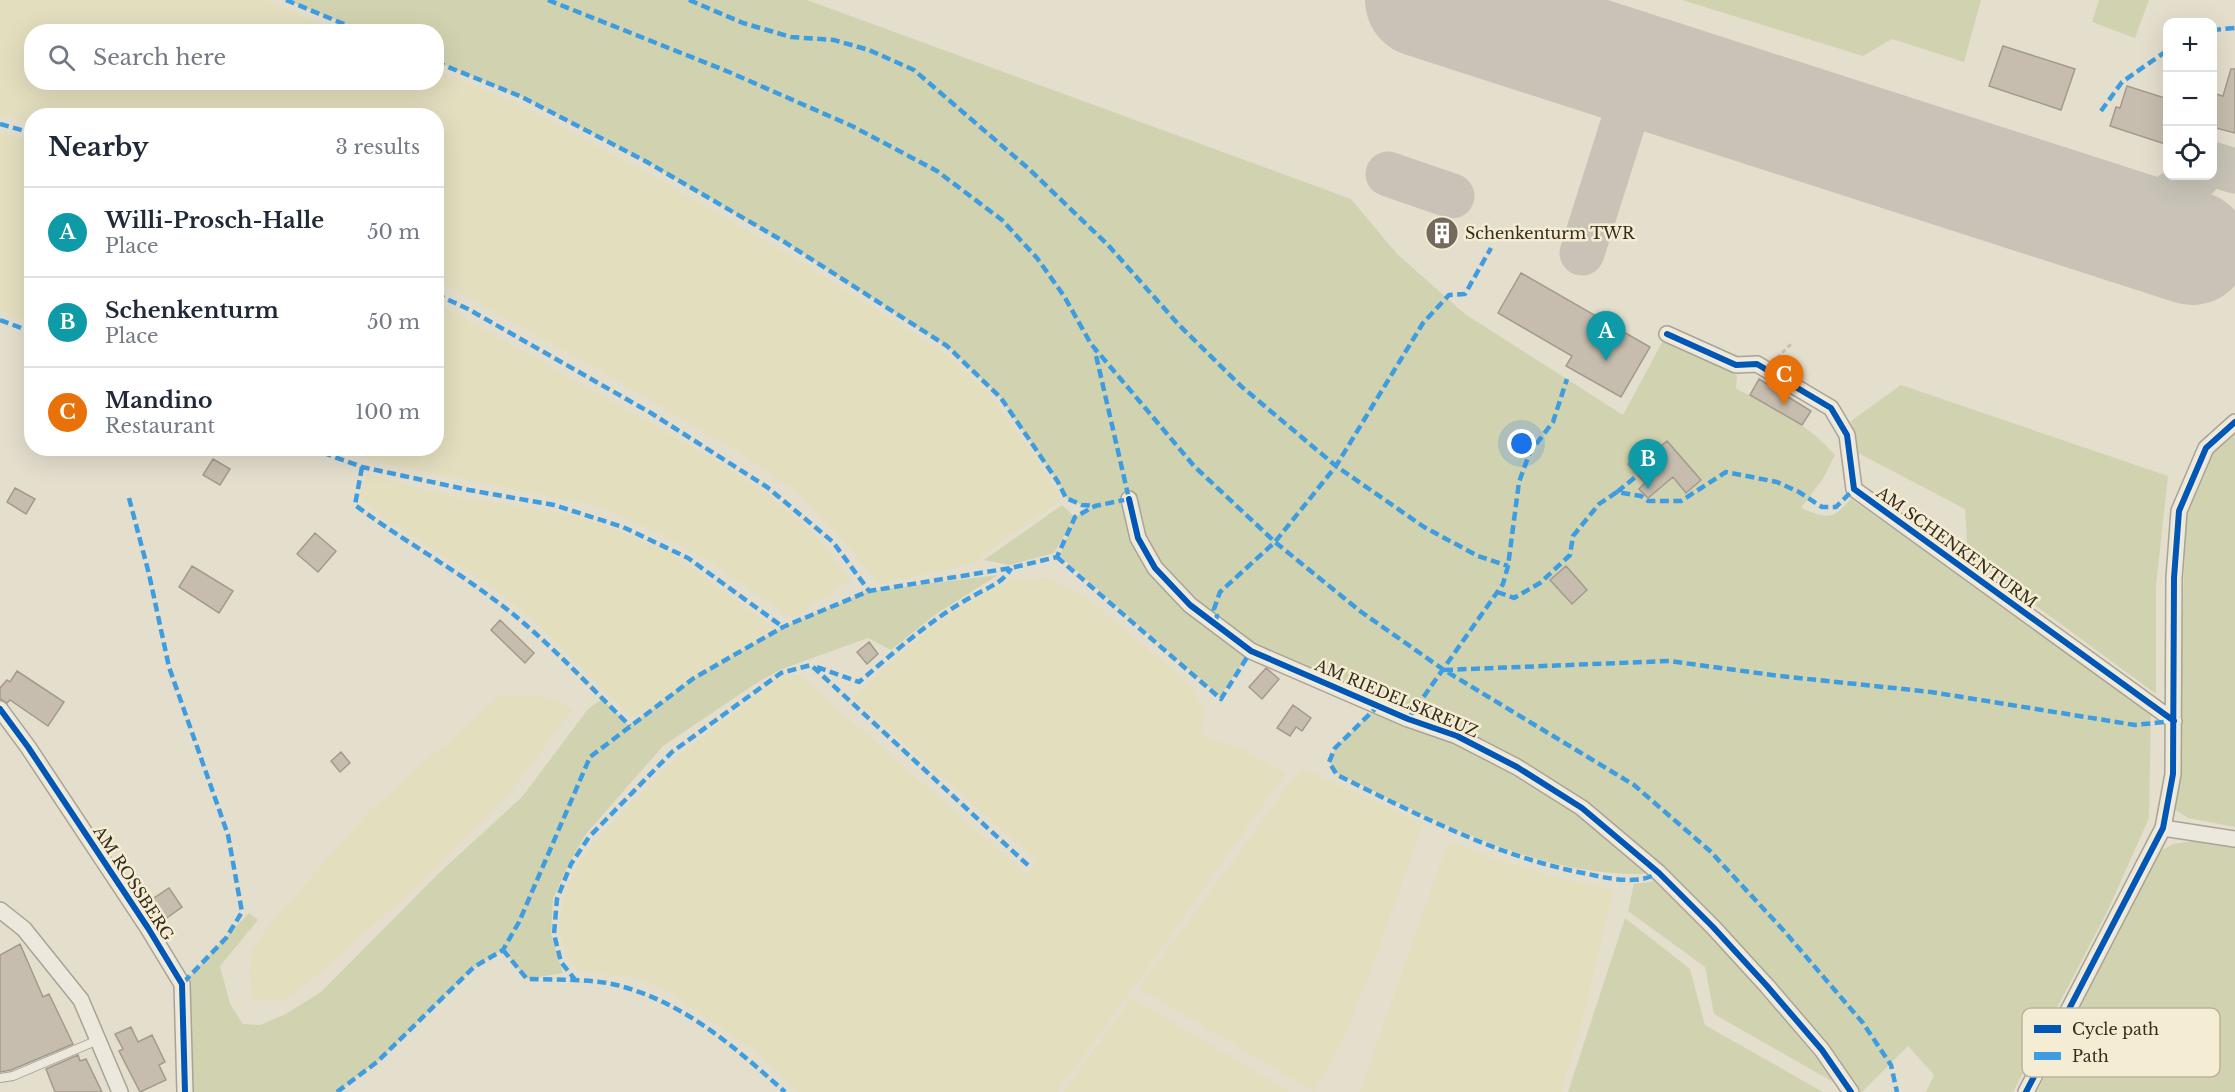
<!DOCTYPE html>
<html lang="en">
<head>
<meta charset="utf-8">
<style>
	:root { --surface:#fff; --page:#f2f2f3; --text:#1f2937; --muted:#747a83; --line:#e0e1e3; --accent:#b45309 }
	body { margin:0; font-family:"Libre Baskerville",serif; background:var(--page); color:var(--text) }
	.controls { position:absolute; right:18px; top:18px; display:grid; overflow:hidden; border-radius:12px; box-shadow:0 6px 24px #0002 }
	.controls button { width:54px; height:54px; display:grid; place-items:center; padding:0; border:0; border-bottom:2px solid var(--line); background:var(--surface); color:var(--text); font:30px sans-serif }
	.you { position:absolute; left:1522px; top:444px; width:21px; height:21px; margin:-15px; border:4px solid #fff; border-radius:50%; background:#1a73e8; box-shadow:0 0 0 9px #1a73e833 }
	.badge { display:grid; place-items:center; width:39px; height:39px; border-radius:50%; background:var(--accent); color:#fff; font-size:20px; font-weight:700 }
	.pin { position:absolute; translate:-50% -50px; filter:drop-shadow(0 2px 3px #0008) }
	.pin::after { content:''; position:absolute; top:32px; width:21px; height:18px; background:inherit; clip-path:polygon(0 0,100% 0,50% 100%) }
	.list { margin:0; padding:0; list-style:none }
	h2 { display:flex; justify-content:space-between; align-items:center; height:78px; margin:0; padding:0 24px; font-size:26px }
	h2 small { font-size:20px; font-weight:400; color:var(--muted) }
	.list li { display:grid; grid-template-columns:39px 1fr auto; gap:18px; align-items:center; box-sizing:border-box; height:90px; padding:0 24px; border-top:2px solid var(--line) }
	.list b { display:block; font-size:22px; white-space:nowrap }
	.list p { margin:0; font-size:20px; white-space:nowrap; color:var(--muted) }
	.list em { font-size:20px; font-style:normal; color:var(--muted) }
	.icon { flex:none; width:33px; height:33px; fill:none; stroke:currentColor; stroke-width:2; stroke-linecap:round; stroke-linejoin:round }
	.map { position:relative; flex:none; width:2235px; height:1092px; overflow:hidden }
	.search { position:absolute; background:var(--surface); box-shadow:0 6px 24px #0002; left:24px; top:24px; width:420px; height:66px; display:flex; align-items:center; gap:15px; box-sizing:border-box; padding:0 21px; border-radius:24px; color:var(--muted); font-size:22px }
	.panel { position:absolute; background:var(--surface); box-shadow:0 6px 24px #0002; left:24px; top:108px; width:420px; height:348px; border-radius:24px }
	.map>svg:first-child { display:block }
</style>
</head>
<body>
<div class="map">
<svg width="2235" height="1092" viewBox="0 0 2235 1092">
	<rect width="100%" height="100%" fill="#e4decd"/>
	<path fill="#e3debe" d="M0,0H264L341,31L32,32V82H436L437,71L519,104L642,170L779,249L940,350L986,390L1032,453L1058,492L1060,501L982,556L978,563L880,584L852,551L796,492L739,453L613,378L437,280L436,116H32L31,122L0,114Z
		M0,132L31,141V323L0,311Z
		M437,303L714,459L767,494L814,534L851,580L792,619L715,565L657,532L597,506L372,461L338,449L436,448Z
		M367,474L444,495L558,512L601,524L669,552L774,628L635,718L606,693L551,637L497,590L385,519L359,498Z
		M1048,578L1088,599L1188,683L1205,710L1200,733L1216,741L1241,748L1285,774L1125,1000L1057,1092H799L757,1053L660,986L630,977L581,972L569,961L559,933L563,899L576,866L593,843L675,759L781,676L799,675L1027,875L1037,860L853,699L871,680L950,612L998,585L1019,579Z
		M501,695L554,698L572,710L511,791L429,876L292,997L284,1001L252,1000L249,972L252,951L268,927L369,811Z
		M1301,768L1423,823L1374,962L1343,1039L1314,1092L1139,988Z
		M1453,843L1502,861L1556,877L1613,890L1580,1032L1561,1092H1360L1447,844Z
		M1132,998L1290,1092H1063Z"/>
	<path fill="#d1d3b0" d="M286,0H807L1351,199L1397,254L1465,314L1623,415L1665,337L1720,365L1737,376L1736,389C1772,405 1810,426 1835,455L1824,477L1801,508C1828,518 1830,522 1851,499L2151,708L2149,818L2108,910L2013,1092H1926L1934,1075L1908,1046L1862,1092H1840L1835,1083L1714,1014L1705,967L1628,911L1634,884L1651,882L1658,873C1549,883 1434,819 1338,774L1329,762L1335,748L1378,706L1251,651L1220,696L1060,556L1073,521L1054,553L1010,565L984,560L1062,505L1075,517L1094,506L1082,505L1066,498L1058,482L1001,398L947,346L783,241L647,162L522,97L437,62L436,32L363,31Z
		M1682,0H1981L1964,62L1892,39L1863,56Z
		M2099,0H2149L2135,38L2092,22Z
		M1901,385L2168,476L2156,586V694L1968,556L1965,509L1858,453L1851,421Z
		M2235,422V827L2188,818L2174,809L2187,500L2206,448Z
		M998,575L936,614L891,650L868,638L782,669L755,684L663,746L586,834L568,865L553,899L551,935L563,973L527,979L503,950L474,967L377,1062L337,1092H185L182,984L249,913L258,920L220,966L230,1004L243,1024L260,1025L286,1014L321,992L440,872L522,797L588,709L602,699L630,726L694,678L783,627L869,591Z
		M2194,841L2235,848V1092H2037L2157,853L2173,844Z
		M1625,918L1690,969L1705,1025L1823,1092H1568Z"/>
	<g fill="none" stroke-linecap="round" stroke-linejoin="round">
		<path stroke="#c8c3b6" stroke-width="45" d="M2212,164L2235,171
			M1388,174L1452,196
			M2172,194L2198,176
			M2120,225L2129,197
			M1582,253L1640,70"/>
		<path stroke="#c8c3b6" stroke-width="114" d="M1422,0L2192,248"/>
	</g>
	<path fill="#c7bdae" stroke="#a49a8c" stroke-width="1.5" d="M2003,46L2075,69L2061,110L1989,86Z
		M2231,69H2235V133L2212,127V93L2223,96Z
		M2127,86L2168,99V145L2110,126L2116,107L2120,108Z
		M1440,219L1455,226L1446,245L1440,247L1429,241Z
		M1521,273L1650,347L1621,397L1566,366L1572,356L1498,313Z
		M1759,379L1811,411L1802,425L1750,395Z
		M1667,441L1701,480L1686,493L1673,477L1648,498L1639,489L1645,483L1628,464L1649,446L1654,452Z
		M213,459L230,469L220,485L203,475Z
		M15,488L35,499L26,514L7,502Z
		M315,533L336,551L318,572L297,554Z
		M192,566L233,591L219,613L179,587Z
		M1566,566L1587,590L1572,604L1550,580Z
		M500,620L534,653L525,663L491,630Z
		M869,642L878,654L867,664L857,652Z
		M1266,668L1279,679L1262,699L1249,687Z
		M17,671L64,702L48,726L10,700L7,703L0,699V688L7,680L10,682Z
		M1293,705L1311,718L1302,731L1296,727L1290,736L1277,728Z
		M341,752L350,763L340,772L331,761Z
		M169,888L182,907L164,920L151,900Z
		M20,944L43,997L49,994L73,1044L11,1070L0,1072V955Z
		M131,1027L138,1042L152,1035L165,1062L159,1065L166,1080L140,1092L119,1051L123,1049L115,1034Z
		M78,1055L80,1061L86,1059L102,1092H55L46,1069Z"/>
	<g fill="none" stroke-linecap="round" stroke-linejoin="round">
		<defs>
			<path id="service" d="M0,1078L13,1076L98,1040"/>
			<path id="minor" d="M1667,334L1736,365L1757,364L1831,408L1847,435L1854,489L2174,721
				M1129,499L1138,538L1155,568L1190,605L1251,651L1408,719L1457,736L1517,767L1582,808L1659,873L1713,927L1767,986L1822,1050L1851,1092
				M0,709L28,747L148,928L182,984L185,1092
				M2163,828L2235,839
				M0,910L24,929L81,1000L120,1092
				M2026,1092L2163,828L2173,774L2174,578L2179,511L2206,448L2235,422"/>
		</defs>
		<use href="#service" stroke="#a9a396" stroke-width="10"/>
		<use href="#minor" stroke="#a9a396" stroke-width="18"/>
		<path stroke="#c5bfb5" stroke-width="3" stroke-dasharray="4.5 3" stroke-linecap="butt" d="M1777,358L1791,344
			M1641,496L1643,494"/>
		<use href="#service" stroke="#ece8de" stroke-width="8"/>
		<use href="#minor" stroke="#ece8de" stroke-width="15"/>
		<path stroke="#3e9ce0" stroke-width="4.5" stroke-dasharray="9 4.5" stroke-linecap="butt" d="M286,0L363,32
			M548,0L729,72L852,126L937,171L1002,220L1037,258L1064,296L1091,344L1141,403L1194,466L1275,542L1360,611L1444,670L1634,785L1710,851L1785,932L1863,1023L1891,1065L1897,1092
			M689,0L743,23L791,37L834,40L869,50L914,70L1029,169L1108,245L1179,325L1242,387L1336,466L1424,527L1478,556L1508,566
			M2212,30L2235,28
			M436,62L522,97L647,162L783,241L947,346L1001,398L1058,482L1066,498L1082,505L1095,506
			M2101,111L2122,82L2168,50
			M0,124L32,133
			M436,294L468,309L651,413L767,487L833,542L869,591
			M0,320L32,332
			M310,448L362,467L469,490L554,505L623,527L688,558L783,627
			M362,467L355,505C399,538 448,565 492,598C543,635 585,682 630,726
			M1617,492L1638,475
			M129,498L149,574L169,667L228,835L242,912L226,938L182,984
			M1057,557L1221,699L1251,651
			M1497,592L1514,598L1540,583L1570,555L1573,536L1599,504L1617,492L1641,496L1648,501H1681L1726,472L1777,482L1799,492L1822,507H1836L1854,489
			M1215,623L1217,616L1214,609L1220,592L1275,542L1336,466L1423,323L1449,295L1465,294L1491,248
			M817,667L859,682C896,651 932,618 975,595C989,587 1004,582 1011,568
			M1444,670L1669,661L1780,676L1931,692L2135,725L2174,721
			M1379,705L1335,748L1329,762L1337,775C1417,814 1495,856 1583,873C1602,877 1622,882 1642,879C1648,878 1654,875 1659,873
			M1408,719L1503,584L1508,566L1519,482L1530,452L1553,422L1567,379
			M503,950L527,979C557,980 595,978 624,987C687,1005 737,1049 785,1092
			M576,981L561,962L554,934L557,899L571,864L589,837L672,752L781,673L811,665L1031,868
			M337,1092L377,1062L474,967L503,950L519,922L590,757L694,678L783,627L869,591L1011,568L1057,557L1075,517L1095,506L1129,499L1095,351"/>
		<defs>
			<path id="cycleway" d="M1667,334L1736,365L1757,364L1831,408L1847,435L1854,489L2174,721
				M1129,499L1138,538L1155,568L1190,605L1251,651L1408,719L1457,736L1517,767L1582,808L1659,873L1713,927L1767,986L1822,1050L1851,1092
				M0,709L28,747L148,928L182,984L185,1092
				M2026,1092L2163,828L2173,774L2174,578L2179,511L2206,448L2235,422"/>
		</defs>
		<use href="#cycleway" stroke="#f4edd3" stroke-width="10"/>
		<use href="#cycleway" stroke="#0057b8" stroke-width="6"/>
	</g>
	<defs>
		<symbol id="building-disc" viewBox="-11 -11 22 22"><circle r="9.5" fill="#746a5b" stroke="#f4edd3"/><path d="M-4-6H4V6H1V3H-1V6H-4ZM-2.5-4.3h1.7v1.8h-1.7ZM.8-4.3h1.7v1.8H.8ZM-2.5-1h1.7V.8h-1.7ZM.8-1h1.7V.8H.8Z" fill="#fff"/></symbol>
	</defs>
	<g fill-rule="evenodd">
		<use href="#building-disc" x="1423" y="214" width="38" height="38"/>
	</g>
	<g text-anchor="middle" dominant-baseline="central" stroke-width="5" stroke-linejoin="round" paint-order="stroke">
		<g font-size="16" fill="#372c1e" stroke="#f4edd3" text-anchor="start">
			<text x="1465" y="233">Schenkenturm TWR</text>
		</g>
		<g font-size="16" fill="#372c1e" stroke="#f4edd3">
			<text transform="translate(1957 547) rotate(36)">AM SCHENKENTURM</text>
			<text transform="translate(1397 698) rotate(23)">AM RIEDELSKREUZ</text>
			<text transform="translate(134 883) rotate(57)">AM ROSSBERG</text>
		</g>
	</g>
	<rect x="2022" y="1008" width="198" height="69" rx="9" fill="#f4edd3" stroke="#bbb39d" stroke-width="1.5"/>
	<rect x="2034" y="1025" width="27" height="8" fill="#0057b8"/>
	<rect x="2034" y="1052" width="27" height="8" fill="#3e9ce0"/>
	<g font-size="16" fill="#372c1e">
		<text x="2072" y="1035">Cycle path</text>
		<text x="2072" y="1062">Path</text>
	</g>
</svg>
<div class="controls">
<button>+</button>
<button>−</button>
<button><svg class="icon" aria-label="locate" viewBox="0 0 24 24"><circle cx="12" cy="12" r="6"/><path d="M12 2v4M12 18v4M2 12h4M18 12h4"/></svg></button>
</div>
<div class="you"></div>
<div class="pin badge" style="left:1606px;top:361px;background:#0f9aa8">A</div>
<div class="pin badge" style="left:1648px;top:489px;background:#0f9aa8">B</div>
<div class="pin badge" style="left:1784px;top:405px;background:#e8710a">C</div>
<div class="search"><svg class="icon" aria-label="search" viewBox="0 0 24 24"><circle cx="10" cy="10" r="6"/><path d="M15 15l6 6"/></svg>Search here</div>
<section class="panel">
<h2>Nearby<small>3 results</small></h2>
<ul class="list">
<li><span class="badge" style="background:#0f9aa8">A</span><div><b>Willi-Prosch-Halle</b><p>Place</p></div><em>50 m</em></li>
<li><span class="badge" style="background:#0f9aa8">B</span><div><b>Schenkenturm</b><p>Place</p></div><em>50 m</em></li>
<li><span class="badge" style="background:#e8710a">C</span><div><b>Mandino</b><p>Restaurant</p></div><em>100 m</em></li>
</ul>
</section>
</div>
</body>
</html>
